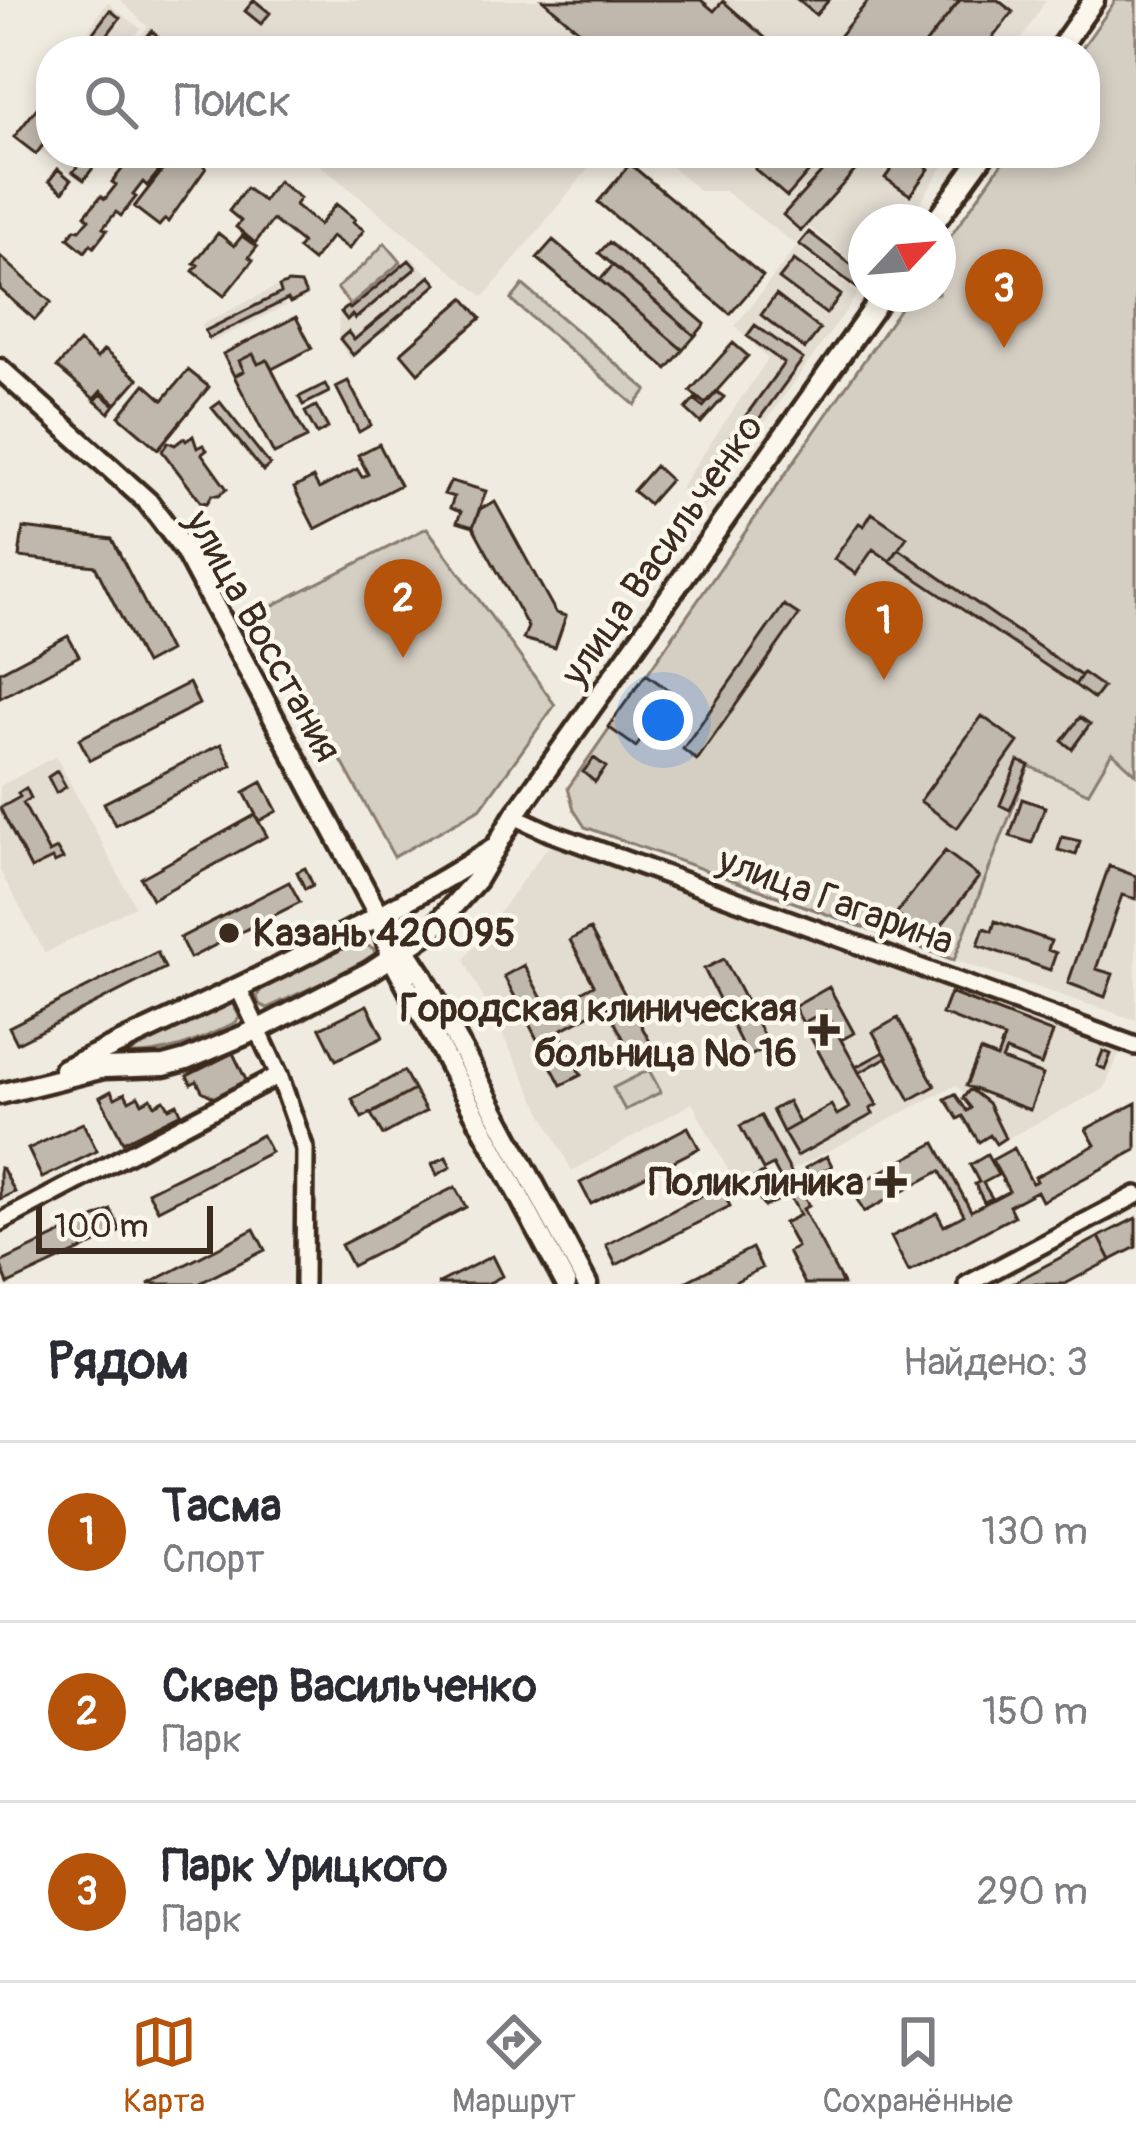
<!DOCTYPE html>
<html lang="ru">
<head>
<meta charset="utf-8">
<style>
	:root { --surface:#fff; --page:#f2f2f3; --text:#2b2b33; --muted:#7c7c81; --line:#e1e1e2; --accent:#b45309 }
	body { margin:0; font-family:Pangolin,sans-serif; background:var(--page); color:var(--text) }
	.compass { position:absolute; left:848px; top:204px; width:108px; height:108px; border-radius:50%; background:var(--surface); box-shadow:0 6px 18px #0003; rotate:64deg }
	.scale { position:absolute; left:36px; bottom:30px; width:177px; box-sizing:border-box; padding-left:12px; border:6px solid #3b2a1e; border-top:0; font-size:33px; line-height:42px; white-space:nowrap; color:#3b2a1e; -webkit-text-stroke:9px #fbf7ec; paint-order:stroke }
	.you { position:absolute; left:663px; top:720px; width:42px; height:42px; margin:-30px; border:9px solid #fff; border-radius:50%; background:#1a73e8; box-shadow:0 0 0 18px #1a73e833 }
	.badge { display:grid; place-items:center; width:78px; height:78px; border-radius:50%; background:var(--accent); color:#fff; font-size:39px; font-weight:700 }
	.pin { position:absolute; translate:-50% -99px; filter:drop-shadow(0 3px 6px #0008) }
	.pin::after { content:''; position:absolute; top:63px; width:42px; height:36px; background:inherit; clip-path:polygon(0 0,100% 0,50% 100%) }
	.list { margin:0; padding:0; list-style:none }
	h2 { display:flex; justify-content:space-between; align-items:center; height:156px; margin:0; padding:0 48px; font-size:51px }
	h2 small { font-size:39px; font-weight:400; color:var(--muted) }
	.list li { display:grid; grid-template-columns:78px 1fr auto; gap:36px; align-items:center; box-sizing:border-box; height:180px; padding:0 48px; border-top:3px solid var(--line) }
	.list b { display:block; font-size:45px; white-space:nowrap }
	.list p { margin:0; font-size:39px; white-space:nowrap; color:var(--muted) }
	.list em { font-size:39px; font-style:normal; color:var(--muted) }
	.icon { flex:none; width:66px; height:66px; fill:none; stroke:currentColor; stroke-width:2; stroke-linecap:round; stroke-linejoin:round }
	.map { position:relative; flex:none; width:1136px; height:1284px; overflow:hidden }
	.search { position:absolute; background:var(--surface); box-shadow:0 6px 18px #0003; left:36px; right:36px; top:36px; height:132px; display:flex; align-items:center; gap:30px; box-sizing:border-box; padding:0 42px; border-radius:48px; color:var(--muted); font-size:45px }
	.sheet { height:696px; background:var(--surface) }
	nav { display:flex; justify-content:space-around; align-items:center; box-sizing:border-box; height:168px; border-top:3px solid var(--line); background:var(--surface); font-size:33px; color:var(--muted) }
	nav a { display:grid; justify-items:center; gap:6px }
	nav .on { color:var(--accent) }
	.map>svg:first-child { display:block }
</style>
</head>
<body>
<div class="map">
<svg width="1136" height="1284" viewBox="0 0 1136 1284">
	<rect width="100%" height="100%" fill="#f0ebe0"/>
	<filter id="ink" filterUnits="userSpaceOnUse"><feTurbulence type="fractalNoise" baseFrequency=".00833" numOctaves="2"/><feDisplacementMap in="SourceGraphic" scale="24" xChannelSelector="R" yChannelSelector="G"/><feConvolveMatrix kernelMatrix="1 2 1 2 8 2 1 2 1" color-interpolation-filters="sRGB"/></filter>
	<g filter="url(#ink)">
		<path fill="#e2dcd1" d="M120,0H1046L1014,51H178L168,44L174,51H127L148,27Z
			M107,2L141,29L123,51H75Z
			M51,117V153H107L83,183L31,144Z
			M305,153H601L484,297Z
			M655,153H951L908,222H866V273L809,227L795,244L724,191H700Z
			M797,246L858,294L704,507L680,488L768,359L735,326Z
			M411,257L438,284L351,360L338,341L339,313L347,306L350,307Z
			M276,287L285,306L210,343L201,325Z
			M1112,751L1136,774V1020L954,960L1029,765Z
			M56,756L135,906L45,953L0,871V786Z
			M554,845L903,974L1120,1052L1104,1089L1006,1139L956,1085L792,1170L786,1159L736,1185L692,1103L572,1171L464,960L545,850Z"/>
		<path fill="#d5cec3" stroke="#887c70" stroke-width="3" d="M1116,0H1136V774L1112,752L1088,793L1029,766L954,960L585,827L574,810L568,788L910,294H938V254L1009,153H1085V51H1080Z
			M385,243L401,262L350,305L337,288L364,265Z
			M523,285L647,390L635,405L511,300Z
			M427,528L555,705L481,808L394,857L260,612Z
			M356,942L373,948L376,955L371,960L267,1008L259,1004L257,996L262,988Z
			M232,1003L240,1017L236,1022C198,1041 167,1056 123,1054Z
			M649,1070L661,1092L625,1110L613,1088Z"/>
		<path fill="#c0b8ad" stroke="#3b2a1e" stroke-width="3" d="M254,0L270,13L261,24L245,11Z
			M543,0H701L714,11L723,1L780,51H614L596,35L591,41Z
			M798,0H829L816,15Z
			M869,0H960L920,51H827Z
			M960,0H998L1013,12L982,51H920Z
			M110,10L120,18L95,51H79Z
			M152,31L174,51L136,49Z
			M51,90V135L36,154L14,137Z
			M88,153H104L84,180L73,172Z
			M140,153H166L161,161L165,164L147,186L143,182L133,195L136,197L121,216L116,212L103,228L107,230L94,247L91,244L85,252L68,238L75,229L80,230L89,219L85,215L101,196L105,199L116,185L112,182L127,163L130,165Z
			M176,153H194L193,157L206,168L168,222L165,219L159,226L134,207Z
			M768,153H825L787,197L755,169Z
			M839,153H871L801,231L783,215Z
			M903,153H923L918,160L929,169L910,195L885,178Z
			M630,164L763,276L730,314L598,202Z
			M58,169L71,180L63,192L49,181Z
			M278,181L300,198L295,205L319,225L336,204L355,219L353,222L364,230L349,249L332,236L313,261L298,249L302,243L273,220L255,243L236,227L241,221L229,211L246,188L263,201Z
			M809,232L866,276V284L861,291L799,244Z
			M218,233L234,246L242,236L257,247L249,257L253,260L224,296L193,271L198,265L194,263Z
			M553,240L683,350L667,369L537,258Z
			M609,242L705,324L695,336L599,253Z
			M0,256L51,302L35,320L0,289Z
			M409,260L416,268L355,319L352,315L347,320L341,312L348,307L350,309Z
			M794,260L841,295L826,314L779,279Z
			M613,265L695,336L683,350L600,280Z
			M430,276L437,284L353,355L340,339L348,332L354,340Z
			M288,283L301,284L306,295L290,303L288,299L209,338L205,331L281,293L279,287Z
			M776,295L820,329L805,349L761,315Z
			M464,298L481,318L418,373L401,353Z
			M296,317L312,348L272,369L267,360L258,364L253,354L239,361L244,371L234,376L223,354Z
			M755,325L803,359L700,500L690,493L784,363L747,336Z
			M79,342L97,358L104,350L138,379L116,404L101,391L94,399L57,367Z
			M733,343L748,356L705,404L690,391Z
			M253,354L258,364L267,360L307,438L274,454L234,376L244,371L239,361Z
			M188,370L209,387L158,449L119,416L145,384L163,400Z
			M348,381L371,425L359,432L336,387Z
			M325,384L329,392L303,405L299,397Z
			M717,392L724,397L701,423L686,409L695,399L703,407Z
			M101,394L115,405L109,413L95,401Z
			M220,402L270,465L263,471L212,408Z
			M316,406L328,428L317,434L305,412Z
			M193,436L197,448L203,445L207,450L202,454L227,489L219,495H212L207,503L201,502L162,451L168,442L175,445L184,438L186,441Z
			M379,444L400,485L315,529L294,488L313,478L319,489L357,469L362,477L368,474L358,455Z
			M655,466L670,480L649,504L633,491Z
			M451,481L486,491L473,527L457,522L461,512L450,508L454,497L444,494Z
			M495,502L556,613L566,616L555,648L523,639L528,627L473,527L480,509Z
			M872,513L907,537L890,561L873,549L856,574L834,559L859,523L864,526Z
			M23,528L112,539L169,651L145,664L95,566L19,557Z
			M899,549L1081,676L1075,685L890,561Z
			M784,605L799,615L697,760L683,749Z
			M68,636L79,656L0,698V672Z
			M1083,673L1103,687L1094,699L1075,685Z
			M646,674L674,694L636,747L608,727Z
			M189,683L199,704L90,760L79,739Z
			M982,716L1018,742L957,828L920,801Z
			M1080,717L1090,724L1072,749L1062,741Z
			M221,744L232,765L115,825L104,803Z
			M594,758L606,767L595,782L583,772Z
			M1018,761L1029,765L1010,810L1000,805Z
			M57,771L66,787L56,793L48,777Z
			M262,782L277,811L259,821L244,792Z
			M26,788L31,798L23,803L49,853L57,849L63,859L54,863L52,859L31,869L0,808L20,797L18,793Z
			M1022,799L1045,807L1032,843L1010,836Z
			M255,815L267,836L152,899L141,878Z
			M1062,837L1080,841L1076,855L1058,850Z
			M945,851L979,877L930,940L896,914Z
			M1109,866L1136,876V899L1122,895L1096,969L1113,974L1105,997L1068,983Z
			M305,868L313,885L305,889L297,872Z
			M289,882L300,902L190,958L180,938Z
			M995,921L1051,941L1048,950L1056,953L1050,970L978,945L984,928L992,931Z
			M590,929L650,1042L631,1053L606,1006L559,1031L581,1075L561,1085L504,976L524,965L548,1010L594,985L570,940Z
			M157,952L165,968L17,1043L9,1027Z
			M724,959L769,1046L748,1057L704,969Z
			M829,987L854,1033L841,1040L825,1011L803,1023L794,1007Z
			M950,993L1053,1033L1041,1065L1006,1051L1002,1060L1043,1075L1030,1110L966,1086L980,1051L997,1058L1004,1038L942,1014Z
			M367,1005L383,1037L336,1060L320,1028Z
			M825,1011L877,1105L870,1109L873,1114L797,1156L783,1132L831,1105L837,1115L849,1108L803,1023Z
			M898,1018L935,1086L910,1100L873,1032Z
			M1103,1051L1111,1054L1105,1069L1097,1066Z
			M884,1052L887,1057L859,1073L856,1067Z
			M233,1053L247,1082L215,1098L202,1091L197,1081L191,1084L187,1076Z
			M404,1071L414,1090L362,1118L352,1099Z
			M970,1089L988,1103L1005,1138L996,1144L990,1135L979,1142L963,1116L958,1119L945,1099L955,1094L967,1111L971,1108L963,1098Z
			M414,1090L426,1111L383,1135L371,1114Z
			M111,1091L115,1098L125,1093L129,1101L138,1096L142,1103L151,1098L155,1105L164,1100L169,1108L177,1104L181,1113L123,1142L100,1097Z
			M788,1101L799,1123L783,1132L772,1110Z
			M1136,1103V1150L1042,1201L1037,1191L1009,1206L1014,1216L909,1272L891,1237L937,1213L944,1226L964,1215L940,1171L864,1212L851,1188L935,1143L971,1211L1009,1191L992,1160L1014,1148L1032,1183L1037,1181L1035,1177L1095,1145L1086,1129Z
			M761,1116L809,1206L803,1209L843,1284H805L788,1252L797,1247L784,1223L800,1215L773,1165L763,1170L740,1126Z
			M83,1123L97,1151L42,1178L28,1149Z
			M688,1127L699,1148L591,1204L580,1183Z
			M262,1135L271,1152L158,1210L148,1192Z
			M987,1155L998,1175L983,1183L992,1198L984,1202L975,1184L979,1182L970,1165Z
			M827,1156L832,1166L810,1178L805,1168Z
			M446,1157L451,1167L437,1175L432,1164Z
			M0,1168L3,1169L15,1192L0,1199Z
			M763,1173L778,1200L764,1207L750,1180Z
			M720,1186L730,1206L616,1265L606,1245Z
			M455,1187L466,1207L352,1266L341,1245Z
			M111,1210L121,1231L8,1284L0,1263Z
			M1136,1218V1247L1111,1260L1099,1237Z
			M254,1229L265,1250L198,1284H148Z
			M1099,1237L1111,1260L1097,1267L1065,1284H1011Z
			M752,1248L762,1268L752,1273L731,1284H681Z
			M492,1256L502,1276L487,1284H437Z"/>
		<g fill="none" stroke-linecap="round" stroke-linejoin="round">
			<defs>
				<path id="minor" d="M514,816L551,833L1136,1046
					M238,987L279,1075L305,1149L304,1284
					M0,1222L279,1075
					M968,1284L1136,1195"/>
				<path id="major" d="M1058,51L1094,0
					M935,222L985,153
					M0,369L148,502L185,551L379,916L392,958L566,1284
					M401,943L422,975L587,1284
					M64,1069C209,1002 357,935 493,849
					M0,1094L104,1068L164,1066L186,1060L259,1029L369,972L431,931L477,879L514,816L884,294"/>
			</defs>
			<use href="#minor" stroke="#3b2a1e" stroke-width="24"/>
			<use href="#major" stroke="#3b2a1e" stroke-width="27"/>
			<use href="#minor" stroke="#fbf7ec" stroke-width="15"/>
			<use href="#major" stroke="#fbf7ec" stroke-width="18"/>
		</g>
	</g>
	<g fill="#3b2a1e" stroke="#fbf7ec" stroke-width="4.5">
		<circle cx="229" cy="933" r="12"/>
		<path d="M818 1012h12v12h12v12h-12v12h-12v-12h-12v-12h12z"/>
		<path d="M885 1164h12v12h12v12h-12v12h-12v-12h-12v-12h12z"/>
	</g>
	<g text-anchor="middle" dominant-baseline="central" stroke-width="9" stroke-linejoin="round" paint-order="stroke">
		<g font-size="39" fill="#3b2a1e" stroke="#fbf7ec">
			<text transform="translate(662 550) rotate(-55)">улица Васильченко</text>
			<text transform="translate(263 636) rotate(61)">улица Восстания</text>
			<text transform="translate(836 901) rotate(20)">улица Гагарина</text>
		</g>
		<g font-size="39" font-weight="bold" fill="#3b2a1e" stroke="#fbf7ec" text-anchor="end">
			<text x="253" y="933" text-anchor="start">Казань 420095</text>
			<text x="797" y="1008">Городская клиническая<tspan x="797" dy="45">больница № 16</tspan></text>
			<text x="864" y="1182">Поликлиника</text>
		</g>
	</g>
</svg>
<svg class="compass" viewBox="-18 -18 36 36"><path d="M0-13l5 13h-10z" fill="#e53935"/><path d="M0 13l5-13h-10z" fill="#7c7c81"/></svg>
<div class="scale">100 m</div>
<div class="you"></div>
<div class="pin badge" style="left:884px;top:680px">1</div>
<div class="pin badge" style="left:403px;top:658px">2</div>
<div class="pin badge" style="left:1004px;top:348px">3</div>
<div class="search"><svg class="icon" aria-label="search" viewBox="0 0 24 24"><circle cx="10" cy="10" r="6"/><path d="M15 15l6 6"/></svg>Поиск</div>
</div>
<section class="sheet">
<h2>Рядом<small>Найдено: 3</small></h2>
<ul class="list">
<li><span class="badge">1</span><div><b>Тасма</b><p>Спорт</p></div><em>130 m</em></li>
<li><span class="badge">2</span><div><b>Сквер Васильченко</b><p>Парк</p></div><em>150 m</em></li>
<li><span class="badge">3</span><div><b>Парк Урицкого</b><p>Парк</p></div><em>290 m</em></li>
</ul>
</section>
<nav>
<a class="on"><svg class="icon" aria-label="map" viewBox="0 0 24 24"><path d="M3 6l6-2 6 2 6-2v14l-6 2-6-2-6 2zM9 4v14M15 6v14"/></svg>Карта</a>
<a><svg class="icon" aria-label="directions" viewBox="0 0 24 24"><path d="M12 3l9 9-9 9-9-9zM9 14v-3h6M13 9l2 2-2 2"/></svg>Маршрут</a>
<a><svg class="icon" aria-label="saved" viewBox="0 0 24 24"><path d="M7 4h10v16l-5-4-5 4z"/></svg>Сохранённые</a>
</nav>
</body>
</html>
